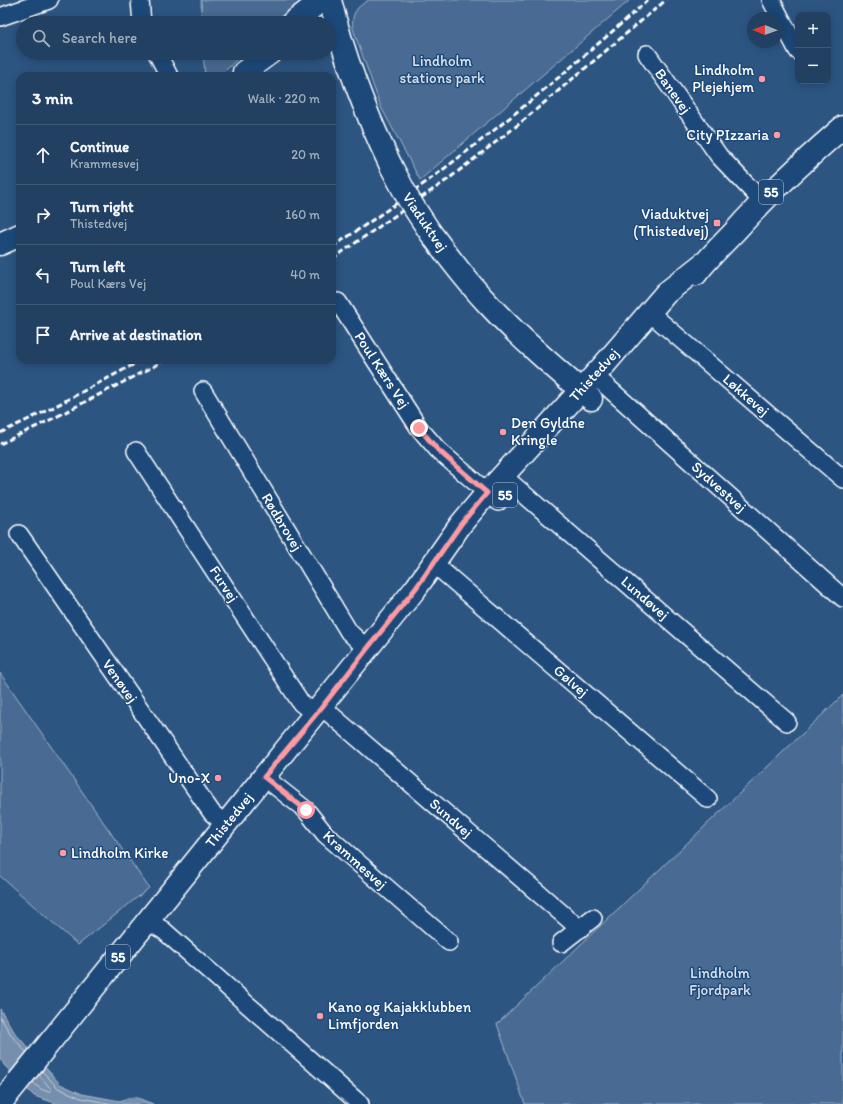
<!DOCTYPE html>
<html lang="en">
<head>
<meta charset="utf-8">
<style>
	:root { --surface:#214062; --page:#294768; --text:#f1f3f6; --muted:#a2afbe; --line:#3e5977 }
	body { margin:0; font-family:Itim,sans-serif; background:var(--page); color:var(--text) }
	.controls { position:absolute; right:12px; top:12px; display:grid; overflow:hidden; border-radius:8px; box-shadow:0 2px 10px #0003 }
	.controls button { width:36px; height:36px; display:grid; place-items:center; padding:0; border:0; border-bottom:1px solid var(--line); background:var(--surface); color:var(--text); font:20px sans-serif }
	.compass { position:absolute; left:747px; top:12px; width:36px; height:36px; border-radius:50%; background:var(--surface); box-shadow:0 2px 10px #0003; rotate:271deg }
	.stop { position:absolute; width:12px; height:12px; margin:-9px; border:3px solid #ff9aa2; border-radius:50%; background:#fff }
	.stop.end { background:#ff9aa2; border-color:#fff; box-shadow:0 1px 4px #0008 }
	.list { margin:0; padding:0; list-style:none }
	h2 { display:flex; justify-content:space-between; align-items:center; height:52px; margin:0; padding:0 16px; font-size:17px }
	h2 small { font-size:13px; font-weight:400; color:var(--muted) }
	.list li { display:grid; grid-template-columns:26px 1fr auto; gap:12px; align-items:center; box-sizing:border-box; height:60px; padding:0 16px; border-top:1px solid var(--line) }
	.list b { display:block; font-size:15px; white-space:nowrap }
	.list p { margin:0; font-size:13px; white-space:nowrap; color:var(--muted) }
	.list em { font-size:13px; font-style:normal; color:var(--muted) }
	.icon { flex:none; width:22px; height:22px; fill:none; stroke:currentColor; stroke-width:2; stroke-linecap:round; stroke-linejoin:round }
	.map { position:relative; flex:none; width:843px; height:1104px; overflow:hidden }
	.search { position:absolute; background:var(--surface); box-shadow:0 2px 10px #0003; left:16px; top:16px; width:320px; height:44px; display:flex; align-items:center; gap:10px; box-sizing:border-box; padding:0 14px; border-radius:22px; color:var(--muted); font-size:15px }
	.panel { position:absolute; background:var(--surface); box-shadow:0 2px 10px #0003; left:16px; top:72px; width:320px; height:292px; border-radius:12px }
	.map>svg:first-child { display:block }
</style>
</head>
<body>
<div class="map">
<svg width="843" height="1104" viewBox="0 0 843 1104">
	<rect width="100%" height="100%" fill="#2c5582"/>
	<filter id="ink" filterUnits="userSpaceOnUse"><feTurbulence type="fractalNoise" baseFrequency=".025" numOctaves="2"/><feDisplacementMap in="SourceGraphic" scale="8" xChannelSelector="R" yChannelSelector="G"/><feConvolveMatrix kernelMatrix="1 2 1 2 8 2 1 2 1" color-interpolation-filters="sRGB"/></filter>
	<g filter="url(#ink)">
		<path fill="#486b92" stroke="#a4b5c8" d="M201,0H305L277,23H202Z
			M369,0H630L420,180L381,107L353,29C351,14 356,7 369,0Z
			M203,53H243L220,76H205Z
			M0,673L149,888L78,945L0,876Z
			M843,695V1104H525L497,1024Z"/>
		<path fill="#748fad" stroke="#acbcce" d="M0,1009L15,1033L60,1084L82,1094L120,1101L127,1098L135,1097L153,1104H58L34,1096L4,1065L0,1057Z"/>
		<g fill="none" stroke-linecap="round" stroke-linejoin="round">
			<path stroke="#c7d2de" stroke-width="1" d="M0,1017L12,1036L26,1052
				M42,1071L58,1088L81,1098L112,1104
				M33,1082C38,1088 44,1092 51,1091V1089L39,1075"/>
			<defs>
				<path id="street" d="M140,0L142,23
					M771,0L798,51
					M0,17L49,0
					M157,53L169,76
					M647,54L719,156L762,201
					M338,302L419,428L438,450L498,502
					M649,312L843,479
					M594,375L843,598
					M203,391L349,632L367,649
					M136,451L301,703L315,714
					M503,476L787,722
					M19,534L212,813L225,824
					M434,564L708,799
					M322,707L580,929
					M264,777L306,810L325,834L449,942
					M147,921L163,930L360,1104
					M561,943L593,918"/>
				<path id="secondary" d="M330,0C344,58 365,112 391,166
					M292,23L322,0
					M244,72L270,53
					M430,232C449,258 468,283 490,306C521,339 556,369 591,399
					M0,244L20,235"/>
				<path id="primary" d="M696,274C708,258 723,244 737,229C770,192 806,159 843,127
					M0,1104L416,588L461,524L487,493L604,365L666,293L704,263"/>
			</defs>
			<use href="#street" stroke="#fff" stroke-width="20"/>
			<use href="#secondary" stroke="#fff" stroke-width="25"/>
			<use href="#primary" stroke="#fff" stroke-width="25"/>
			<use href="#street" stroke="#1f4a7a" stroke-width="17"/>
			<use href="#secondary" stroke="#1f4a7a" stroke-width="22"/>
			<use href="#primary" stroke="#1f4a7a" stroke-width="22"/>
			<path stroke="#fff" stroke-width="3" stroke-dasharray="6 3" stroke-linecap="butt" d="M332,247C445,174 548,89 648,0
				M332,259L447,180L519,124L666,0
				M0,433L48,410L142,360
				M0,444L52,419L166,360"/>
			<defs>
				<path id="secondary-bridge" d="M391,166L409,200L430,232"/>
			</defs>
			<use href="#secondary-bridge" stroke="#fff" stroke-width="25" stroke-linecap="butt"/>
			<use href="#secondary-bridge" stroke="#1f4a7a" stroke-width="22"/>
		</g>
	</g>
	<g fill="none" stroke-linecap="round" stroke-linejoin="round" filter="url(#ink)">
		<path stroke="#ff9aa2" stroke-width="5" d="M306,810L264,777L322,707L367,649L416,588L461,524L487,493L438,450L419,428"/>
	</g>
	<g fill="#ff9aa2" stroke="#1f4a7a" stroke-width="1.5">
		<circle cx="762" cy="79" r="4"/>
		<circle cx="777" cy="135" r="4"/>
		<rect x="713" y="219" width="8" height="8" rx="2"/>
		<circle cx="503" cy="432" r="4"/>
		<circle cx="218" cy="778" r="4"/>
		<circle cx="63" cy="853" r="4"/>
		<circle cx="320" cy="1016" r="4"/>
	</g>
	<g text-anchor="middle" dominant-baseline="central" stroke-width="3" stroke-linejoin="round" paint-order="stroke">
		<g fill="#1f4a7a" stroke="#bcc9d7" stroke-width="1">
			<rect x="759" y="180" width="24" height="24" rx="3"/>
			<rect x="493" y="483" width="24" height="24" rx="3"/>
			<rect x="106" y="945" width="24" height="24" rx="3"/>
		</g>
		<g font-size="14" font-weight="bold" fill="#fff">
			<text x="771" y="192">55</text>
			<text x="505" y="495">55</text>
			<text x="118" y="957">55</text>
		</g>
		<g font-size="15" fill="#dae1e9" stroke="#1f4a7a">
			<text x="442" y="61">Lindholm<tspan x="442" dy="17">stations park</tspan></text>
			<text x="720" y="973">Lindholm<tspan x="720" dy="17">Fjordpark</tspan></text>
		</g>
		<g font-size="15" fill="#fff" stroke="#1f4a7a" text-anchor="end">
			<text x="754" y="70">Lindholm<tspan x="754" dy="17">Plejehjem</tspan></text>
			<text x="769" y="135">City PIzzaria</text>
			<text x="709" y="214">Viaduktvej<tspan x="709" dy="17">(Thistedvej)</tspan></text>
			<text x="511" y="423" text-anchor="start">Den Gyldne<tspan x="511" dy="17">Kringle</tspan></text>
			<text x="210" y="778">Uno-X</text>
			<text x="71" y="853" text-anchor="start">Lindholm Kirke</text>
			<text x="328" y="1007" text-anchor="start">Kano og Kajakklubben<tspan x="328" dy="17">Limfjorden</tspan></text>
		</g>
		<g font-size="15" fill="#fff" stroke="#1f4a7a">
			<text transform="translate(673 91) rotate(55)">Banevej</text>
			<text transform="translate(425 222) rotate(56)">Viaduktvej</text>
			<text transform="translate(382 370) rotate(57)">Poul Kærs Vej</text>
			<text transform="translate(594 375) rotate(-48)">Thistedvej</text>
			<text transform="translate(746 395) rotate(41)">Løkkevej</text>
			<text transform="translate(719 487) rotate(42)">Sydvestvej</text>
			<text transform="translate(282 522) rotate(59)">Rødbrovej</text>
			<text transform="translate(224 584) rotate(57)">Furvej</text>
			<text transform="translate(645 598) rotate(41)">Lundøvej</text>
			<text transform="translate(120 681) rotate(55)">Venøvej</text>
			<text transform="translate(571 681) rotate(41)">Gølvej</text>
			<text transform="translate(451 818) rotate(41)">Sundvej</text>
			<text transform="translate(229 820) rotate(-51)">Thistedvej</text>
			<text transform="translate(355 860) rotate(42)">Krammesvej</text>
		</g>
	</g>
</svg>
<div class="controls">
<button>+</button>
<button>−</button>
</div>
<svg class="compass" viewBox="-18 -18 36 36"><path d="M0-13l5 13h-10z" fill="#e53935"/><path d="M0 13l5-13h-10z" fill="#a2afbe"/></svg>
<div class="stop" style="left:306px;top:810px"></div>
<div class="stop end" style="left:419px;top:428px"></div>
<div class="search"><svg class="icon" aria-label="search" viewBox="0 0 24 24"><circle cx="10" cy="10" r="6"/><path d="M15 15l6 6"/></svg>Search here</div>
<section class="panel">
<h2>3 min<small>Walk · 220 m</small></h2>
<ul class="list">
<li><svg class="icon" aria-label="ahead" viewBox="0 0 24 24"><path d="M12 20V5M6 11l6-6 6 6"/></svg><div><b>Continue</b><p>Krammesvej</p></div><em>20 m</em></li>
<li><svg class="icon" aria-label="right" viewBox="0 0 24 24"><path d="M7 20v-9h11M14 6l5 5-5 5"/></svg><div><b>Turn right</b><p>Thistedvej</p></div><em>160 m</em></li>
<li><svg class="icon" aria-label="left" viewBox="0 0 24 24"><path d="M17 20v-9H6M10 6l-5 5 5 5"/></svg><div><b>Turn left</b><p>Poul Kærs Vej</p></div><em>40 m</em></li>
<li><svg class="icon" aria-label="arrive" viewBox="0 0 24 24"><path d="M6 21V4h12l-3 4 3 4H6"/></svg><div><b>Arrive at destination</b></div></li>
</ul>
</section>
</div>
</body>
</html>
